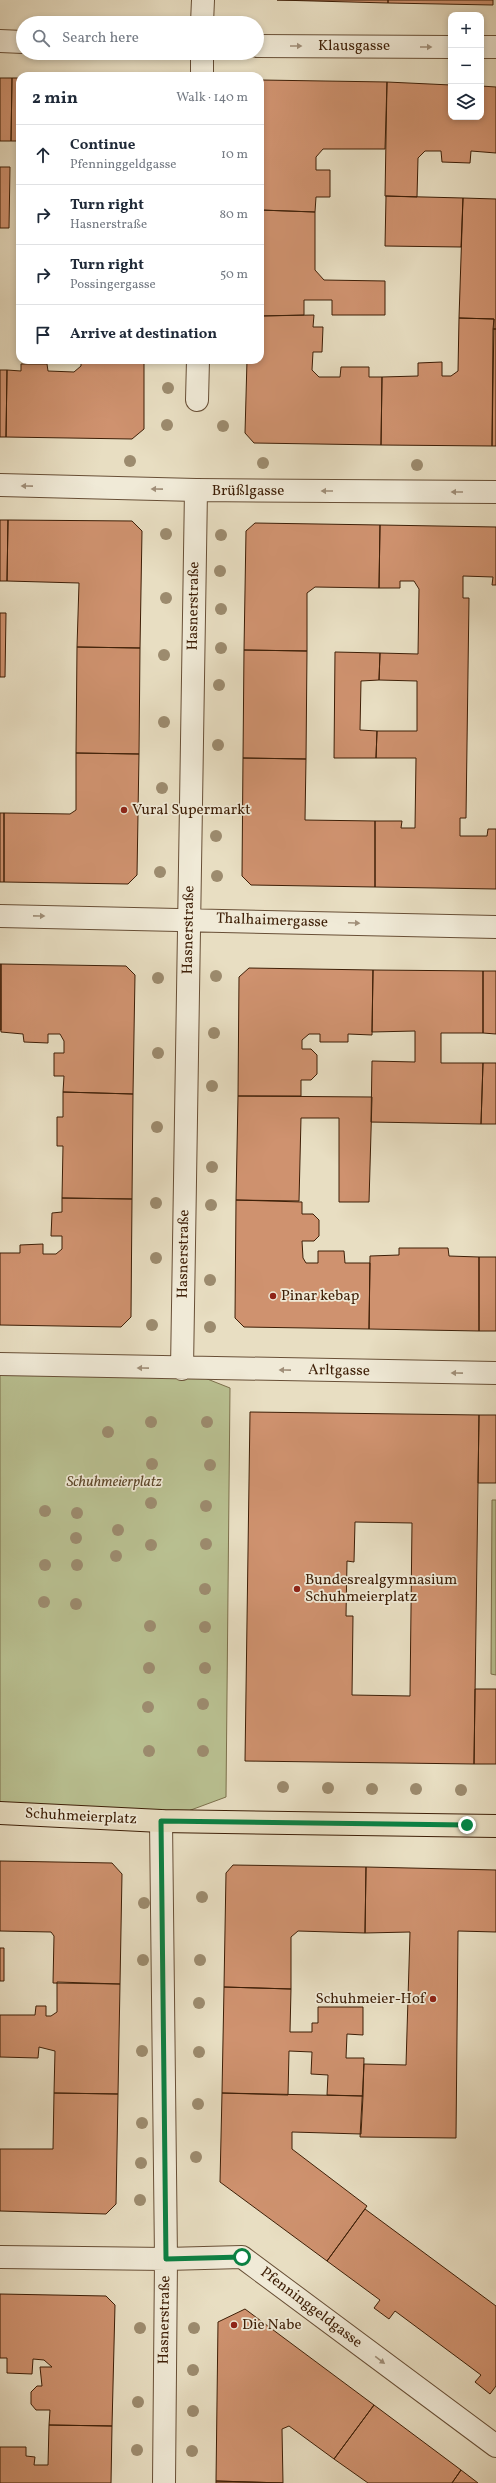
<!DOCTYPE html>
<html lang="en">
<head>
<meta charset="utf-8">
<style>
	:root { --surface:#fff; --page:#f2f2f3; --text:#1f2937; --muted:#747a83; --line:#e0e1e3 }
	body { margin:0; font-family:Vollkorn,serif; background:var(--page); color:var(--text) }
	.controls { position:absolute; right:12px; top:12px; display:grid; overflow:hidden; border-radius:8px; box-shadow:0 2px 6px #0003 }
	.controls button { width:36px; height:36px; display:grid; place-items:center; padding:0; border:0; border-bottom:1px solid var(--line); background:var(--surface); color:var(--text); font:20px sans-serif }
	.stop { position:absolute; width:12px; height:12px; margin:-9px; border:3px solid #0b8043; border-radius:50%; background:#fff }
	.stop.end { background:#0b8043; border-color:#fff; box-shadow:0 1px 4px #0008 }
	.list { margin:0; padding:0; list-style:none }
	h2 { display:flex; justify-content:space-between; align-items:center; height:52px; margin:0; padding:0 16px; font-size:17px }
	h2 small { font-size:13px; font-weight:400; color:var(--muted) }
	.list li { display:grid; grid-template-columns:26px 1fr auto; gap:12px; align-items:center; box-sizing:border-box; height:60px; padding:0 16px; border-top:1px solid var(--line) }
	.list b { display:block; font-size:15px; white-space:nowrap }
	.list p { margin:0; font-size:13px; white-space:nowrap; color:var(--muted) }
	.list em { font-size:13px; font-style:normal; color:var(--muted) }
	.icon { flex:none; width:22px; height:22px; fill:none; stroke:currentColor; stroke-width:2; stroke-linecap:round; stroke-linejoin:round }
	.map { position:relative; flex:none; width:496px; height:2483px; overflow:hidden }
	.search { position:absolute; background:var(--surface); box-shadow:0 2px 6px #0003; left:16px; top:16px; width:248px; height:44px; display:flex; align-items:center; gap:10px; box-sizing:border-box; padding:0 14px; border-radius:22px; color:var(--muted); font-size:15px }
	.panel { position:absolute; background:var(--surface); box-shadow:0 2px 6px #0003; left:16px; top:72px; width:248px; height:292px; border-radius:12px }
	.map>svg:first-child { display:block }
</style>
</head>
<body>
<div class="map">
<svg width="496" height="2483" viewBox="0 0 496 2483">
	<rect width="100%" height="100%" fill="#e8dec2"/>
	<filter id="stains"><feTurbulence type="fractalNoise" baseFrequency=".005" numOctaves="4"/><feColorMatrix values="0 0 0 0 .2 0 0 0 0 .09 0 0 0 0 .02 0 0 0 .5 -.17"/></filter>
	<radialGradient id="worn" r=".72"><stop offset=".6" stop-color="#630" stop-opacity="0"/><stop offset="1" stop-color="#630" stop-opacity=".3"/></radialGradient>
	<path fill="#b9c091" stroke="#7c704c" d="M0,1364L182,1369L230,1388L226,1797L161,1821L0,1816Z
		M492,1500H496V1675L491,1674Z"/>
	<path fill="#cf926f" stroke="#3e1f07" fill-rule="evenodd" d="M277,0H388V3Z
		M388,0H493V5L388,3Z
		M0,78H12L11,141H0Z
		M12,78H20V141H11Z
		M261,80L387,82L385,149H323L316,157V170H330V197H316L315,212L260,210Z
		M387,82L451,85V117H481V86L496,87V153L471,151L470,163L442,162L441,151H425L418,158L417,197L385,196Z
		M0,167H10L9,228H0Z
		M386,196L463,198L461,247L385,246Z
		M463,198L496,199V329H493L494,319L459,318Z
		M260,210L315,212V270L324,280L385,281V315H332V300H304V315L260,316Z
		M314,315L313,327H323L322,352H313L312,370L319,377H340L341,367H369V377H382L381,445L254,443L245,433L247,360H260V316Z
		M459,318L494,319L492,446L381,445L382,377L418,376V363L442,362V376H451L458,371Z
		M493,329H496V446H492Z
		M81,360H144V429L132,439L6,437L7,370L21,371V364H47L48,371L74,372L81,366Z
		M0,370H7L6,437H0Z
		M0,520H8L7,581H0Z
		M8,520L132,521L142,531L140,648L77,647L79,583L7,581Z
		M255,523L380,525L379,588L315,587L307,593V651L244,650L246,531Z
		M380,525L496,527V585H492L493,577L463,576V598H469L466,818H460V836H487L488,829H496V889L375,887V821H402L401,828H415L416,758H376L377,731H417V681L379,680L380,653L418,654L419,589L414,581H400V588H379Z
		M0,613H6L5,677H0Z
		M77,647L140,648L139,754L76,753Z
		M244,650L307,651L306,759L243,758Z
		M335,652L380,653L379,680L361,681L360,730L377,731L376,758H334Z
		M76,753L139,754L137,875L128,884L4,882V813L70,814L76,810Z
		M243,758L306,759L305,820L375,821V887L251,885L242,876Z
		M0,813H4V882H0Z
		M0,964H1V1030H0Z
		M1,964L126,966L135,975L133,1094L63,1092L64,1076H54V1053H64V1041L60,1034H48V1043L24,1042L23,1034L1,1032Z
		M249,968L373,970L372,1035L348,1034V1042H320V1034H309L302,1040V1049H311L317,1055V1074L311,1080H301V1096H238L239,977Z
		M373,970L483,971V1033H441V1063H483L481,1124L371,1122L372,1061L415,1062V1031L372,1032Z
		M483,971H496V1034L483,1033Z
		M483,1063H496V1124H481Z
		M63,1092L133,1094L132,1199L62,1198L63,1146H57V1117H63Z
		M238,1096L372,1097L369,1202H339V1118H301L299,1201L236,1200Z
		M62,1198L132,1199L131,1317L121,1327L0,1325V1253H20V1245L43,1244V1254H56L62,1249V1236H51L52,1213L62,1212Z
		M236,1200L302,1202V1214H313L319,1220V1236L314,1241H302L303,1258L306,1263H318V1251H344L345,1263H370L369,1329L244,1327L235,1318Z
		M399,1248H448L449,1256L479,1257V1331L369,1329L370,1256L399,1255Z
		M479,1257H496V1331H479Z
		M250,1412L479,1415L474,1764L245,1761ZM355,1522L412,1523L410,1696L352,1695L353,1616H346L347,1561L354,1562Z
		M479,1415H496V1483H478Z
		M475,1689H496V1764H474Z
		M0,1861L112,1863L122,1874L120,1984L53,1983L54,1936L51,1932L0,1931Z
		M233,1865L366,1867L365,1933L298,1931L291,1937V1989L224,1987L226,1873Z
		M366,1867L496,1870V1932L458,1931L456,2138L360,2137L364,2064L406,2065L410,1932L365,1933Z
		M0,1948H4V1981H0Z
		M57,1982L120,1984L118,2094L54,2093L55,2051L39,2047L38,2058L0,2057V2015H35L36,2006H46V2016H51L57,2012Z
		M224,1987L291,1989L290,2032H312V2023H318V2007H363V2035L347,2034L346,2058H364L363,2096L327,2095L328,2075L311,2074L312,2052L289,2051L288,2095L222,2093Z
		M54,2093L118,2094L116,2204L106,2214L0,2211V2149H53Z
		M222,2093L363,2096L361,2134L292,2132V2149L367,2206L327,2261L220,2182Z
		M365,2209L496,2306V2386L490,2394L475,2382L481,2375L395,2311L389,2319L374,2308L380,2300L327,2261Z
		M0,2294L106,2296L115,2305L112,2426L49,2425L50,2410H36L31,2404V2392L37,2386H42L40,2367H52L44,2360L33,2359L32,2374L7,2373V2358H0Z
		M245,2309L374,2405L334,2459L289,2426L282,2429L283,2483L216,2481L218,2322Z
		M374,2405L461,2470L452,2483H368L334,2459Z
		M49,2425L112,2426L111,2483H0V2447H26V2456L35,2457L34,2465H48Z
		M461,2470L478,2483H452Z
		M216,2481L283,2483H216Z"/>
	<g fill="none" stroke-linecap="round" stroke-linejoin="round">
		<defs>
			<path id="minor" d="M202,23L203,0
				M0,41L23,42
				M257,46L451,47
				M481,47H496
				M202,76V53
				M197,400L198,360
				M0,485L196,490L496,492
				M0,916L496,927
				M0,1364L496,1373
				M182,1369L196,490
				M161,1821L166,2259L164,2483
				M0,2257L166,2259L242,2257L496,2446"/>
			<path id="major" d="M0,1813L161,1821L496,1826"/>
		</defs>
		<use href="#minor" stroke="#684f36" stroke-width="24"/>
		<use href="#major" stroke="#3e1f07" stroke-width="24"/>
		<use href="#minor" stroke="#f0ead7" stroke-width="22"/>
		<use href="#major" stroke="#e8dec2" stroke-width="22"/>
	</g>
	<g fill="#9c8b6e">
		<circle cx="168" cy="388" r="6"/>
		<circle cx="167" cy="425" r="6"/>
		<circle cx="223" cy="426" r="6"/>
		<circle cx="130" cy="461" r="6"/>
		<circle cx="263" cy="463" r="6"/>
		<circle cx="417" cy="465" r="6"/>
		<circle cx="166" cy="534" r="6"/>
		<circle cx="221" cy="535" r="6"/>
		<circle cx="220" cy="571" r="6"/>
		<circle cx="166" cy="598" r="6"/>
		<circle cx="221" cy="609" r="6"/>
		<circle cx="221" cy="648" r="6"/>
		<circle cx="164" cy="655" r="6"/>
		<circle cx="219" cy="685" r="6"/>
		<circle cx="164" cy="722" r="6"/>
		<circle cx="218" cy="745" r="6"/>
		<circle cx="162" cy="788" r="6"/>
		<circle cx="216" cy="836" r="6"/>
		<circle cx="160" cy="872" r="6"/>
		<circle cx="217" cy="876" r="6"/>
		<circle cx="216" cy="976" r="6"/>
		<circle cx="158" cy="978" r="6"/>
		<circle cx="214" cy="1033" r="6"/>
		<circle cx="158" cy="1053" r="6"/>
		<circle cx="212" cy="1086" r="6"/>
		<circle cx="157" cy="1127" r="6"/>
		<circle cx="212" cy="1167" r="6"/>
		<circle cx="156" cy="1203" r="6"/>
		<circle cx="211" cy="1205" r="6"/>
		<circle cx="156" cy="1258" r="6"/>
		<circle cx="210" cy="1280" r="6"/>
		<circle cx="152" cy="1325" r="6"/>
		<circle cx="210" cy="1327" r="6"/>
		<circle cx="151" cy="1422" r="6"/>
		<circle cx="207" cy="1422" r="6"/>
		<circle cx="108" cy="1432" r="6"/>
		<circle cx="152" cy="1464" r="6"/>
		<circle cx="210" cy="1465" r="6"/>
		<circle cx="151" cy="1503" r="6"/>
		<circle cx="206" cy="1506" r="6"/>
		<circle cx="45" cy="1511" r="6"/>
		<circle cx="77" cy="1513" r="6"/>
		<circle cx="118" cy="1530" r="6"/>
		<circle cx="76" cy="1538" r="6"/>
		<circle cx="206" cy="1544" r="6"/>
		<circle cx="151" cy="1545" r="6"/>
		<circle cx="116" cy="1556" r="6"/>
		<circle cx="45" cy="1565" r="6"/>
		<circle cx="77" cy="1565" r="6"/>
		<circle cx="205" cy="1589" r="6"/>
		<circle cx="44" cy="1602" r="6"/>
		<circle cx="76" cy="1604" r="6"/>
		<circle cx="150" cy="1626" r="6"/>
		<circle cx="205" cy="1627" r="6"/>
		<circle cx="149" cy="1668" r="6"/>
		<circle cx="205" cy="1668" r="6"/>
		<circle cx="203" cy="1704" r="6"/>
		<circle cx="148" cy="1707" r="6"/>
		<circle cx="149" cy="1751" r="6"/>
		<circle cx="203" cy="1751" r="6"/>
		<circle cx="283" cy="1787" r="6"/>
		<circle cx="328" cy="1788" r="6"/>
		<circle cx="372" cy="1789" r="6"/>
		<circle cx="416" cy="1789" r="6"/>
		<circle cx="461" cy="1790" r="6"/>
		<circle cx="202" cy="1897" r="6"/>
		<circle cx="144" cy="1903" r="6"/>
		<circle cx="143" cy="1960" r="6"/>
		<circle cx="200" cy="1960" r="6"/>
		<circle cx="199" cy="2003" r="6"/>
		<circle cx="142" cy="2051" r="6"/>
		<circle cx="199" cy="2052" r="6"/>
		<circle cx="198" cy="2104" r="6"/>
		<circle cx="142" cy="2123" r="6"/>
		<circle cx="196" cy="2157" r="6"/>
		<circle cx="141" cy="2163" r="6"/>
		<circle cx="140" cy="2200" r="6"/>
		<circle cx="140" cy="2328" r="6"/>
		<circle cx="194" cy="2328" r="6"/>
		<circle cx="193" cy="2370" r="6"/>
		<circle cx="138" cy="2402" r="6"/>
		<circle cx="193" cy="2411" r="6"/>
		<circle cx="137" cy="2450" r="6"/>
		<circle cx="192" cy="2451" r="6"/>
	</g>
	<defs><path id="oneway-solid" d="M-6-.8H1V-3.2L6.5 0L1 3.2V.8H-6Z"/></defs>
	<g fill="#a08f79">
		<use href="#oneway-solid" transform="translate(296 46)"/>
		<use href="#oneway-solid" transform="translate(426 47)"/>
		<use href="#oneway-solid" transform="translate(27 486) rotate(-179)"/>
		<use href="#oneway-solid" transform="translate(157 489) rotate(-179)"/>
		<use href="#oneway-solid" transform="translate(327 491) rotate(-180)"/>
		<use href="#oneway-solid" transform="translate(457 492) rotate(-180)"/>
		<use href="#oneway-solid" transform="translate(39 916) rotate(1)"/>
		<use href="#oneway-solid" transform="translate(354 923) rotate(2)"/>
		<use href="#oneway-solid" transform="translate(143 1368) rotate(-179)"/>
		<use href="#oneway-solid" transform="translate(285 1370) rotate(-179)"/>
		<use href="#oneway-solid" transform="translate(457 1373) rotate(-179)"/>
		<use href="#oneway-solid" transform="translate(380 2360) rotate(37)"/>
	</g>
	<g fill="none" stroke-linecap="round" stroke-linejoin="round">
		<path stroke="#0b8043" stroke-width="5" d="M242,2257L166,2259L161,1821L467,1825"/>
	</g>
	<g fill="#8f2418" stroke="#f0ead7" stroke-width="1.5">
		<circle cx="124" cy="810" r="4"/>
		<circle cx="273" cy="1296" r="4"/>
		<circle cx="297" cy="1589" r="4"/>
		<circle cx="433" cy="1999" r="4"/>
		<circle cx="234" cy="2325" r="4"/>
	</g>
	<g text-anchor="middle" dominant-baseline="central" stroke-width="3.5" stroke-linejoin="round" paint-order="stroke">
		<g font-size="15" fill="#3e1f07" stroke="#f0ead7">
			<text x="354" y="46">Klausgasse</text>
			<text x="248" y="491">Brüßlgasse</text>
			<text transform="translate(194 606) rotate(-89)">Hasnerstraße</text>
			<text transform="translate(272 921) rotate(2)">Thalhaimergasse</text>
			<text transform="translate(189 930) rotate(-89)">Hasnerstraße</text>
			<text transform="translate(184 1254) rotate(-89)">Hasnerstraße</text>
			<text transform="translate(339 1371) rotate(1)">Arltgasse</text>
			<text transform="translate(81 1817) rotate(3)">Schuhmeierplatz</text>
			<text transform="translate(311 2308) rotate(37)">Pfenninggeldgasse</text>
			<text transform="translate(165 2320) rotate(-89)">Hasnerstraße</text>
		</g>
		<g font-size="15" fill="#3e1f07" stroke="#f0ead7" text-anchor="start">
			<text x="132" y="810">Vural Supermarkt</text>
			<text x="281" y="1296">Pinar kebap</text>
			<text x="305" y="1580">Bundesrealgymnasium<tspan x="305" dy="17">Schuhmeierplatz</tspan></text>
			<text x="425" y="1999" text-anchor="end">Schuhmeier-Hof</text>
			<text x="242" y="2325">Die Nabe</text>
		</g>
		<g font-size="15" font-style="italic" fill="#5d472a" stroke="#f0ead7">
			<text x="114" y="1482">Schuhmeierplatz</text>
		</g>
	</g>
	<rect width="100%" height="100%" filter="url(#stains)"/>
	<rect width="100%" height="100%" fill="url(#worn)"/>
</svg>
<div class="controls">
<button>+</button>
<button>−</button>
<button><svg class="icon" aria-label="layers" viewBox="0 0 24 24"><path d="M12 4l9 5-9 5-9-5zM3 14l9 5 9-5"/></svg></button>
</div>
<div class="stop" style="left:242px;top:2257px"></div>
<div class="stop end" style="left:467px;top:1825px"></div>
<div class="search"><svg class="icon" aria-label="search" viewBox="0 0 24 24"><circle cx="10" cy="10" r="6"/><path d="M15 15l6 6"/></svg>Search here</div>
<section class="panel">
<h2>2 min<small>Walk · 140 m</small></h2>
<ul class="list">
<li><svg class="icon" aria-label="ahead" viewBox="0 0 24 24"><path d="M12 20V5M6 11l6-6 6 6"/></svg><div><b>Continue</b><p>Pfenninggeldgasse</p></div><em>10 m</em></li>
<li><svg class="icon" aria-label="right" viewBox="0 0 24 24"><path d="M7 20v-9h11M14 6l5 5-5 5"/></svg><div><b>Turn right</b><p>Hasnerstraße</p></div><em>80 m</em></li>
<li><svg class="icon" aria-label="right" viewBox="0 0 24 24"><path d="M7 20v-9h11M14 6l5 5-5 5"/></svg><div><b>Turn right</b><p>Possingergasse</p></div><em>50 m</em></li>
<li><svg class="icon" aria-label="arrive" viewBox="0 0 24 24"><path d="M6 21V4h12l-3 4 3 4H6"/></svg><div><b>Arrive at destination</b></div></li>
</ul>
</section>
</div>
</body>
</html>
